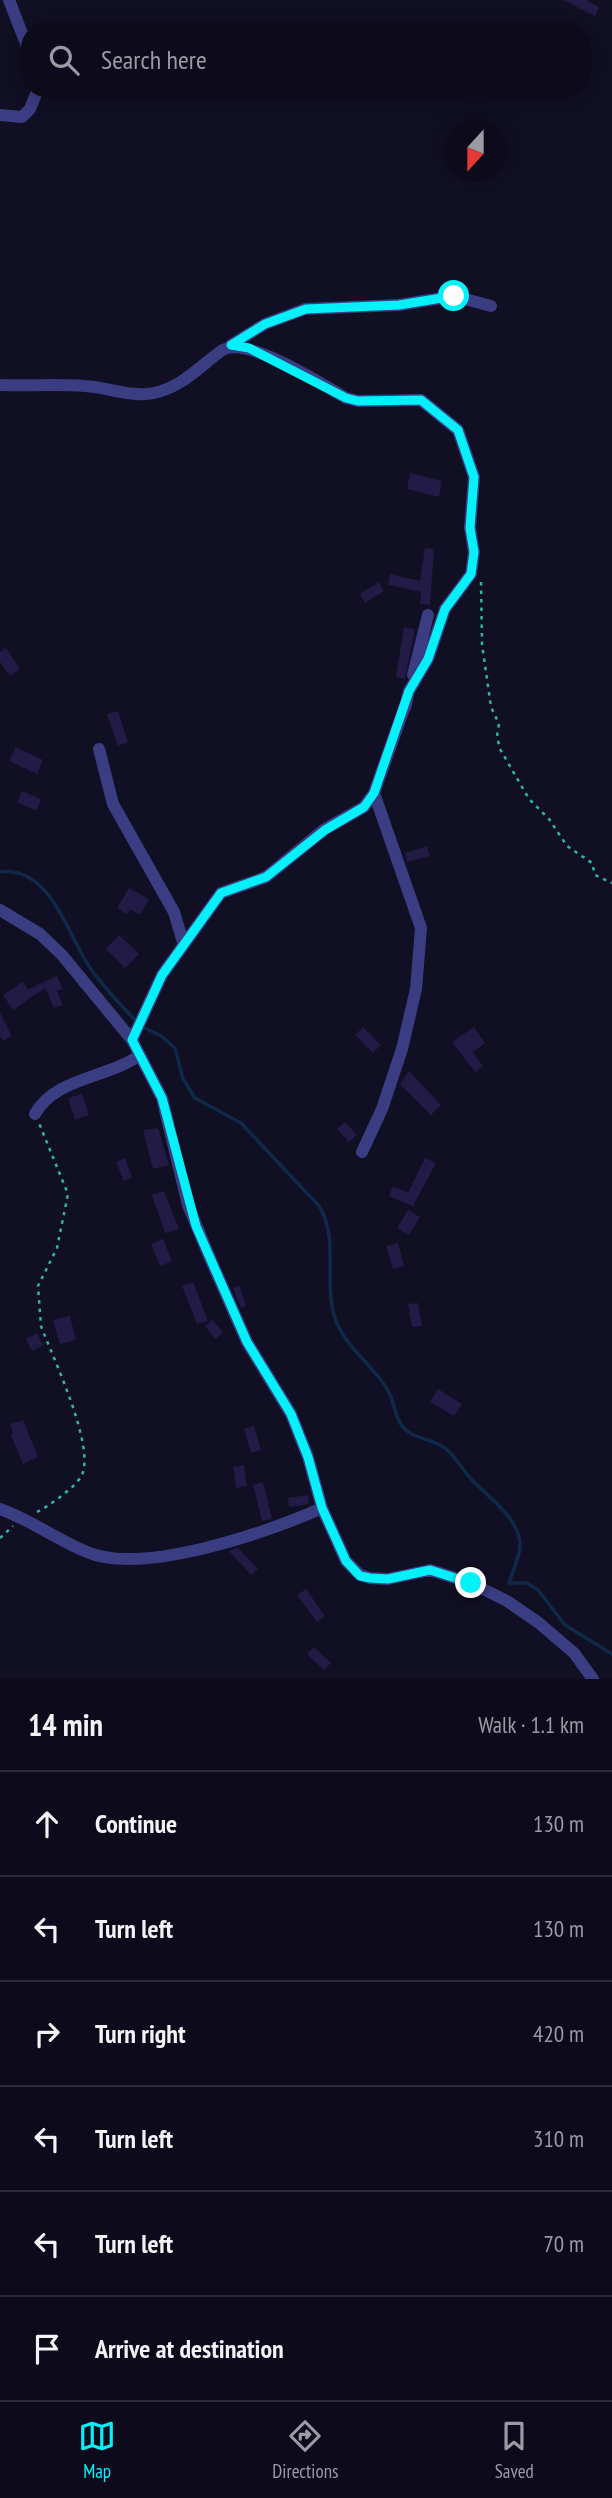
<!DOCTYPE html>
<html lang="en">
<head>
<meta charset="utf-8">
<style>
	:root { --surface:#0d0b1b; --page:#1b1928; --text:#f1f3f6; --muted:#9a9ba3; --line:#2d2b3a; --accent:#05f1f9 }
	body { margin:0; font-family:"PT Sans Narrow",sans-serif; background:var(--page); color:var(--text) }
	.compass { position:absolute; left:444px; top:119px; width:63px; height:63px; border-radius:50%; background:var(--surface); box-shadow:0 4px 18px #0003; rotate:201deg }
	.stop { position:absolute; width:21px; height:21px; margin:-16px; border:5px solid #05f1f9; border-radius:50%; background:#fff }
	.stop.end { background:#05f1f9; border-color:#fff; box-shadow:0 2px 7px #0008 }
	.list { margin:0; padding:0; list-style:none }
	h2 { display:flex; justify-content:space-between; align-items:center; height:91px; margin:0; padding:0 28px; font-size:30px }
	h2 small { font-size:23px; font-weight:400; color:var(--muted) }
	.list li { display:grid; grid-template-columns:46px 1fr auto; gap:21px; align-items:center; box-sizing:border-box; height:105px; padding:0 28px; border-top:2px solid var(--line) }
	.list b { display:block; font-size:26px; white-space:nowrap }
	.list em { font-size:23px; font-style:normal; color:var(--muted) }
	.icon { flex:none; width:38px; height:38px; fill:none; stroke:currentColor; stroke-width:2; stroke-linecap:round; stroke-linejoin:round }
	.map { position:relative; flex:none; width:612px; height:1679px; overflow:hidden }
	.search { position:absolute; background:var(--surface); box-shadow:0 4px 18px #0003; left:21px; right:21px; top:21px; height:77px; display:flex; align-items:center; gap:18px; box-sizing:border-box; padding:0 24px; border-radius:28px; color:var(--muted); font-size:26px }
	.sheet { height:721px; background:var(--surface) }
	nav { display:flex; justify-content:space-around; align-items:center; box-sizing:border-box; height:98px; border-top:2px solid var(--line); background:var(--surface); font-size:19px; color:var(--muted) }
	nav a { display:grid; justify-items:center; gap:4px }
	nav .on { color:var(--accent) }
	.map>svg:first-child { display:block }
</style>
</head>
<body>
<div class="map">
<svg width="612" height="1679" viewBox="0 0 612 1679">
	<rect width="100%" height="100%" fill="#110f24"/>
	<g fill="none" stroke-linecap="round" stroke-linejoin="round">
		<path stroke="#0f2948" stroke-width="3.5" d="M0,872C49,866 66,930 87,963C99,983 120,1004 136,1021
			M141,1026L161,1036L175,1048L183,1079L195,1098L241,1123L319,1206C339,1238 324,1279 334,1315C343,1348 378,1367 391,1397C395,1407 395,1418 403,1427C414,1440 432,1438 445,1448C456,1456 462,1470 472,1480C489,1498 521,1519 520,1547C519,1559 512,1572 509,1583H527L538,1590L565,1625L612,1654"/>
	</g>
	<path fill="#211b45" d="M563,0H586L599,7L595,16Z
		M410,473L442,481L439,497L407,489Z
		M425,548L434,549L430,605L420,604L421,592L388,585L390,574L420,581Z
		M379,582L384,591L365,603L360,594Z
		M404,627L415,629L405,679L396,677Z
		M6,648L20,669L10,676L0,662V652Z
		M118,711L128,742L118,746L107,714Z
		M16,747L43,760L37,774L9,761Z
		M22,791L41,799L36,811L17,802Z
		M427,846L430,856L407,862L405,853Z
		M129,888L149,899L140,915L130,909L127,914L117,908Z
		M119,935L139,954L125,968L106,949Z
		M57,976L63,989L57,991L63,1005L54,1008L45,988L13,1010L3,995L23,982L28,989Z
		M0,1013L12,1036L3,1041L0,1036Z
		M363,1027L381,1045L373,1053L355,1035Z
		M474,1027L485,1043L473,1052L483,1066L475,1072L452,1042Z
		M409,1071L441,1105L431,1115L400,1084Z
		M82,1094L89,1115L75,1120L68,1098Z
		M345,1122L357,1135L349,1142L337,1129Z
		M158,1128L169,1165L153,1169L143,1130Z
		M125,1158L132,1177L124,1181L116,1162Z
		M425,1158L436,1163L413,1206L389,1196L393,1186L408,1193Z
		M164,1191L179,1229L165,1233L152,1195Z
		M408,1210L420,1217L409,1235L397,1228Z
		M163,1239L172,1261L160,1266L151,1244Z
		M398,1243L404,1266L393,1269L386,1246Z
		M193,1282L208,1321L197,1324L182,1286Z
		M239,1285L246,1306L241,1308L233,1288Z
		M418,1303L422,1326L412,1327L408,1304Z
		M70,1316L76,1340L60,1344L53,1320Z
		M213,1320L223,1333L215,1339L205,1326Z
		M37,1333L43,1345L32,1351L26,1339Z
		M438,1389L462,1404L454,1416L430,1402Z
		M23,1420L38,1457L23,1464L11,1436L13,1434L10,1424Z
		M254,1426L261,1450L251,1453L244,1429Z
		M244,1465L247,1486L236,1488L233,1467Z
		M263,1482L272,1519L262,1521L253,1485Z
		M308,1495L309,1504L289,1507L288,1498Z
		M238,1548L258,1569L251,1575L229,1551Z
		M306,1589L325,1616L317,1622L297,1595Z
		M314,1647L331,1663L324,1670L307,1654Z"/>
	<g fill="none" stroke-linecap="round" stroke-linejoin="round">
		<path stroke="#31b4a3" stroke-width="2.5" stroke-dasharray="3.5 5" stroke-linecap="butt" d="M481,582L482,644L491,707L499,724L497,736L500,749L529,799L549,819L567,846L592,863L595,875L612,883
			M37,1512C49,1506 76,1487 82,1475C95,1445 53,1358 41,1326L38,1286L57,1248L68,1194L39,1123
			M0,1538L13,1526"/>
		<path stroke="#3b3d82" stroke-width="12" d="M9,0L30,54
			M0,115L22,117L30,109L38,89
			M231,345L265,324L305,309L399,305L454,296L491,306
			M0,385C28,386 57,384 85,386C107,387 133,398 154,393C182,387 199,367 221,351C245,334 321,384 346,398L358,401L421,400L458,430L474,477L470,528L474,552L471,574L445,609L428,659L409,691L405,708
			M413,675L428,615
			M99,749L113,804L174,912L183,942
			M0,910L40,934L62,955L132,1040L162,1098L188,1205L209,1256L247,1342L291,1414L308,1457L322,1508L346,1561L360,1575L370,1578L388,1579L430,1570L471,1583L507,1601L539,1623L574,1653L593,1679
			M132,1040L162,975L221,893L266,877L325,829L364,807L374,793L406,703
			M35,1114C54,1078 108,1078 140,1055
			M362,1152L382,1109L402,1049L416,989L421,928L374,793
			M0,1509C31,1520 57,1540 87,1552C142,1576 269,1532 322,1508"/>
	</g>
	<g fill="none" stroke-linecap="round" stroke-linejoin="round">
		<path stroke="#05f1f9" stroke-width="9" d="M454,296L399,305L306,309L265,324L231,345L249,348L346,398L358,401L421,400L458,430L474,477L470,528L474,552L471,574L445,609L428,659L409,691L374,793L364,807L325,830L266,877L221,893L162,975L132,1040L162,1098L196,1226L247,1342L291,1414L308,1457L322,1508L346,1561L360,1576L370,1578L388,1579L430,1570L471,1583"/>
	</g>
</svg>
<svg class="compass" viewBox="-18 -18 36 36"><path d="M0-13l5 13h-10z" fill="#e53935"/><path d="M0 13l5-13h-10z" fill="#9a9ba3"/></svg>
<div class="stop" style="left:454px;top:296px"></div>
<div class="stop end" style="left:471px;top:1583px"></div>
<div class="search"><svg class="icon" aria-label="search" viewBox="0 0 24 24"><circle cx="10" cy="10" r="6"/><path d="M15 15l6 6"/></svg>Search here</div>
</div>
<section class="sheet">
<h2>14 min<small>Walk · 1.1 km</small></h2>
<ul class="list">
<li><svg class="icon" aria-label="ahead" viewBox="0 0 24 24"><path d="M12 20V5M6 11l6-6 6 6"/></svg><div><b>Continue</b></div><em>130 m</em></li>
<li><svg class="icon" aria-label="left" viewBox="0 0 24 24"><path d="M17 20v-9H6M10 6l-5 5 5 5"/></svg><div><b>Turn left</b></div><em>130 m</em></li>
<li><svg class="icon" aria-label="right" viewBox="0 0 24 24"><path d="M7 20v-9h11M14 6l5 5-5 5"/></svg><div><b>Turn right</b></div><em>420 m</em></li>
<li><svg class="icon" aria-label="left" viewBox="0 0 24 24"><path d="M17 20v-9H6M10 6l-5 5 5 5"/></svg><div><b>Turn left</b></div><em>310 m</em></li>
<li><svg class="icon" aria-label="left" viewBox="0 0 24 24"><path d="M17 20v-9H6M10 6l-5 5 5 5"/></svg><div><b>Turn left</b></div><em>70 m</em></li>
<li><svg class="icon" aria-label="arrive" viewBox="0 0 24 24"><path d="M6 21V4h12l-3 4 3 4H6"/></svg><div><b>Arrive at destination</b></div></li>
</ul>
</section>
<nav>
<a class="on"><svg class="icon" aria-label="map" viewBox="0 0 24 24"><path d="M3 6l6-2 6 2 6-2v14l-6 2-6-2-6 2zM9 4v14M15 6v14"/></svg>Map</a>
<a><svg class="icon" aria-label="directions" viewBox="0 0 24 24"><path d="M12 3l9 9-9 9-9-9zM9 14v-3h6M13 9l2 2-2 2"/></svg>Directions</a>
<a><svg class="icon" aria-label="saved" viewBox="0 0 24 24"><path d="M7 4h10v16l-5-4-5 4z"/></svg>Saved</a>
</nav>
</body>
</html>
